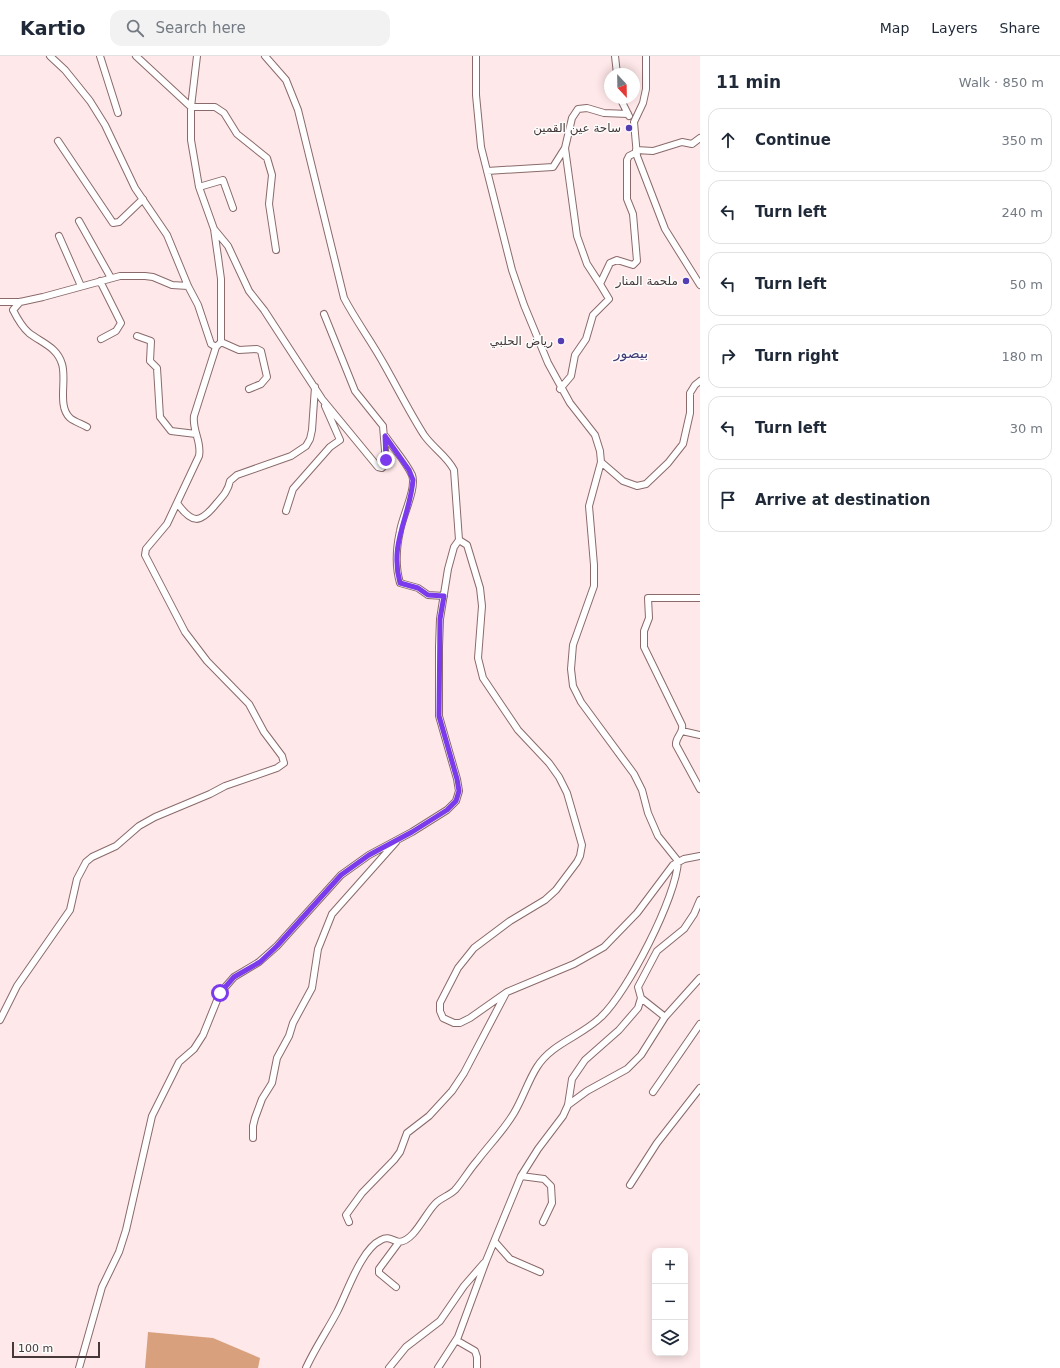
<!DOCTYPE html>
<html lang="en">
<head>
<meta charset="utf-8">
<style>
	:root { --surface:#fff; --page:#f2f2f3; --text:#1f2937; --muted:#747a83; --line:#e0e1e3 }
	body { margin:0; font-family:"DejaVu Sans",Cairo,sans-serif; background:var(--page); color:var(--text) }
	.controls { position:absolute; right:12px; bottom:12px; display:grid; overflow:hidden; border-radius:8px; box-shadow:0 2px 10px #0003 }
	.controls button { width:36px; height:36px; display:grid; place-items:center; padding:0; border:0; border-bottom:1px solid var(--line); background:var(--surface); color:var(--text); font:20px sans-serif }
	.compass { position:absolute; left:604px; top:12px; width:36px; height:36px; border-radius:50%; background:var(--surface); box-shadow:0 2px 10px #0003; rotate:158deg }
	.scale { position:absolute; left:12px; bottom:10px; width:88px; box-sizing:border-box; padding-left:4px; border:2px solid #463838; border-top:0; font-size:11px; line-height:14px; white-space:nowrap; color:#463838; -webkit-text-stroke:3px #fcfcfc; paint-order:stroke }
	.stop { position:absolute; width:12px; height:12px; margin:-9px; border:3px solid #7c3aed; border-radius:50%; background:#fff }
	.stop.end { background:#7c3aed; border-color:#fff; box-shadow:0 1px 4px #0008 }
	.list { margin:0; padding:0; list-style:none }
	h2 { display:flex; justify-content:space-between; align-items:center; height:52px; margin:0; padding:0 16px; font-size:17px }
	h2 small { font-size:13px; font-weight:400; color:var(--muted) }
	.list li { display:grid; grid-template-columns:26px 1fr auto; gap:12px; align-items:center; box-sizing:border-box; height:64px; margin:0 8px 8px; padding:0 8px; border:1px solid var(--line); border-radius:12px }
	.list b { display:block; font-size:15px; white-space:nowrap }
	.list em { font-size:13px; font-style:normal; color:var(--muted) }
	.icon { flex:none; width:22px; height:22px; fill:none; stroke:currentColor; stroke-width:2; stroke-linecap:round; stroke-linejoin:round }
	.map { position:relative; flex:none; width:700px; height:1312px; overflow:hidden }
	header { display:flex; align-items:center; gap:24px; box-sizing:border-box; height:56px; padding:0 20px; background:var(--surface); border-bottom:1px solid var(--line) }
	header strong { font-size:19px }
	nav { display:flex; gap:22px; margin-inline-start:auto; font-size:14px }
	.search { width:280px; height:36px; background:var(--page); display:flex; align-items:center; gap:10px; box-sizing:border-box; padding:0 14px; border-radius:12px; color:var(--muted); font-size:15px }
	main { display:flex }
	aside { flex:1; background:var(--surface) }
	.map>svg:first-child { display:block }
</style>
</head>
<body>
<header>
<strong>Kartio</strong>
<div class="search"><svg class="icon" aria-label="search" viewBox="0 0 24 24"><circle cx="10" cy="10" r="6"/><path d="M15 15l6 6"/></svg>Search here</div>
<nav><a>Map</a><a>Layers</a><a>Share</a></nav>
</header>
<main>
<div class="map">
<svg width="700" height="1312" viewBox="0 0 700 1312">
	<rect width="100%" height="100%" fill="#ffe8e9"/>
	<path fill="#d8a07d" d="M148,1276L213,1282L260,1302L258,1312H145Z"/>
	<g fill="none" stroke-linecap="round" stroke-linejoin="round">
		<defs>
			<path id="minor" d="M50,0L65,14L90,45L105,69L135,132L167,179L188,230L198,249L211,288L216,291L221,286V223L218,201L214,173L199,131L191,84V51L197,0
				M100,0L118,57
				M136,0L191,51H215L224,57L237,78L267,102L272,119L269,148L276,194
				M265,0L286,24L298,54L344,242C356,265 372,286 385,310C398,333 410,357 424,379C433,392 447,400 454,414L459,484L467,489L480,532L482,550L478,602L483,622L518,674L549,707L559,721L567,737L582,789L580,800L577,806L556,834L545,844L510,865L474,892L458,912L440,947V955L443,962L454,967H460L470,962L507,936L574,908L604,891L637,857L673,809L684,803L700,800
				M615,0L617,18
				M646,0V33L643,47L634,66L637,100L665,173L700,229
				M620,42L629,60
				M58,85L113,167L119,166L143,143
				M565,92L577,180L587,208L600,228
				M636,94L653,95L682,86L692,88L700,82
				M487,115L553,111L565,92L572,62L578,53L587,52L604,57L628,58
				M199,131L223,124L233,152
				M79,165L111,222
				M214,173L228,190L249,235L264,254L322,343L378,411L382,412L386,407L383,370L355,335L324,258
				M59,180L81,230
				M100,225L121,267L116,275L101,283
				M0,246H20L43,241L120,220H145L153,221L172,229L188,230
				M20,246L13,254C17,262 22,271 29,277C42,287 57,291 62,308C67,324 57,350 70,362C75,366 82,368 87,371
				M137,280L151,285L150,305L157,312L160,361L171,375L196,378
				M221,286L239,294L257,293L261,295L267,321L261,328L249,333
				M560,333L571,320L575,299L586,283L593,259L609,243L600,228L610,207L617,204L633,209L637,205L633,158L627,143V104L629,100L637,96
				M386,381C394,393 406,406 412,419C417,432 402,461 400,475C396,493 395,510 400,527L418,532L428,539L444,540
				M601,406L623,425L637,430L646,428L668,407L683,388L690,357V337L695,329L700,325
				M177,447C192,468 200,468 216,448C223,440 228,435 230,425L237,419L291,400L306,390L310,383L312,374L315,331
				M286,455L293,433L330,391L340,384L325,350
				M700,542H648L649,562L644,575V591L682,669C684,677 675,681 676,689L700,733
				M682,675L700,679
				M641,942L665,961
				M0,964L17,930L70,854L77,823L86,806L92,801L116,790L139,770L155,761L210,738L225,730L277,712L284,707L282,700L264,676L249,648L207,605L185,576L145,499L146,493L167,468L199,400C202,385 192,375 194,360L216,291
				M653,1036L700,968
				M568,1049L587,1035L627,1013L641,999L665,961L700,922
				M253,1082V1070L255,1062L262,1043L272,1027L277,1002L289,980L293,967L312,932L318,893L332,858L396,786
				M521,1120L544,1123L551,1130L552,1147L543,1166
				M630,1129L657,1087L700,1032
				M349,1166L346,1159L362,1137L394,1104L400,1096L407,1077L429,1060L452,1035L464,1017L506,937
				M495,1186L510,1203L540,1216
				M396,1231L379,1217V1213L399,1186
				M456,1284L475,1295L477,1301V1312
				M79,1312L102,1231L119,1196L126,1174L152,1060L179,1006L194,993L203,979L220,937L234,921L259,906L277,890L341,819L369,799L412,776L447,754L456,745L459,735L457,723L439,660V591L440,563L448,513L454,491L459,484
				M306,1312C315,1292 327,1275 337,1256C347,1237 361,1193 381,1184C388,1180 392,1184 399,1186C415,1185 426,1155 437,1146C443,1141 450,1139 455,1134C463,1125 469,1114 477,1105C489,1089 504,1074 514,1057C523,1042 528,1025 537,1011C552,987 582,980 601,961C627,937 677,840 678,805L658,780L648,757L642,734L634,718L581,646L573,630L571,613L573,589L594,530V509L589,450L601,406L600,395L595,379L570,347L548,307L524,249L512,214L481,91L476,39V0
				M389,1312L406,1291L440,1265L464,1230L484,1207
				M438,1312L458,1281L486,1205L521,1120L538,1093L563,1060L568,1049L572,1023L585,1004L619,974L638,952L641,942L638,931L657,895L684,873L694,858L700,844"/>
		</defs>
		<use href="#minor" stroke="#8a6a6b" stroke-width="8"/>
		<use href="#minor" stroke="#fff" stroke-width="6"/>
	</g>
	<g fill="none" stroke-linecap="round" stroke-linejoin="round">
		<path stroke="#7c3aed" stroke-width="5" d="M220,937L234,921L260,906L277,890L341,819L369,799L412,776L447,754L456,745L459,735L457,723L439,660L440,563L444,540L428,539L418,532L400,527C389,487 410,461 413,424L409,414L385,380L386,404"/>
	</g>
	<g fill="#543cb3" stroke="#fcfcfc" stroke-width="1.5">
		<circle cx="629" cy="72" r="4"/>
		<circle cx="686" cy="225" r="4"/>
		<circle cx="561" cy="285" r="4"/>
	</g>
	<g text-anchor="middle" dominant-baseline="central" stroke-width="3" stroke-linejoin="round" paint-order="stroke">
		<g font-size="12" fill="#463838" stroke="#fcfcfc" text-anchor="end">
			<text x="621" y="72">ساحة عين القمين</text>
			<text x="678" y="225">ملحمة المنار</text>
			<text x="553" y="285">رياض الحلبي</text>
		</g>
		<g font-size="14" fill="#423b77" stroke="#fcfcfc">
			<text x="631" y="297">بيصور</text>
		</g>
	</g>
</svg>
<div class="controls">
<button>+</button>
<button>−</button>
<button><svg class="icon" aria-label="layers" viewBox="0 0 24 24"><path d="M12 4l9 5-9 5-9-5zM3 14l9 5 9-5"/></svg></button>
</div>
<svg class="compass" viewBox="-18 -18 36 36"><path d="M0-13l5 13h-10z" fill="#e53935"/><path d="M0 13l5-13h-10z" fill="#747a83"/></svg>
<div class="scale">100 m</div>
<div class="stop" style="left:220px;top:937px"></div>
<div class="stop end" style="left:386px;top:404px"></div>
</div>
<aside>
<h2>11 min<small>Walk · 850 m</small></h2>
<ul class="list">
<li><svg class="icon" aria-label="ahead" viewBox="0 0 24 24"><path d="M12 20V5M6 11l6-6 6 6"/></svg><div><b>Continue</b></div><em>350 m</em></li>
<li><svg class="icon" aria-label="left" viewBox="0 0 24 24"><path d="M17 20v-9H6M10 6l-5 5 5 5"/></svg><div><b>Turn left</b></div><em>240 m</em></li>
<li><svg class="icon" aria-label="left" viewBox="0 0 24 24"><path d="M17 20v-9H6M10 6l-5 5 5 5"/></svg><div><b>Turn left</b></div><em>50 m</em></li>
<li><svg class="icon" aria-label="right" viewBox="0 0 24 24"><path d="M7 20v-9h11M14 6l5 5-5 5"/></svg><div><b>Turn right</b></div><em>180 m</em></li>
<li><svg class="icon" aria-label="left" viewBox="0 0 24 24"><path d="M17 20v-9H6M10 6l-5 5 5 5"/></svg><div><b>Turn left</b></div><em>30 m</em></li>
<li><svg class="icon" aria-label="arrive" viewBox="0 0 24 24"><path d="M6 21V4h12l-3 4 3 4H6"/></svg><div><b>Arrive at destination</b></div></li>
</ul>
</aside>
</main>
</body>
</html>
